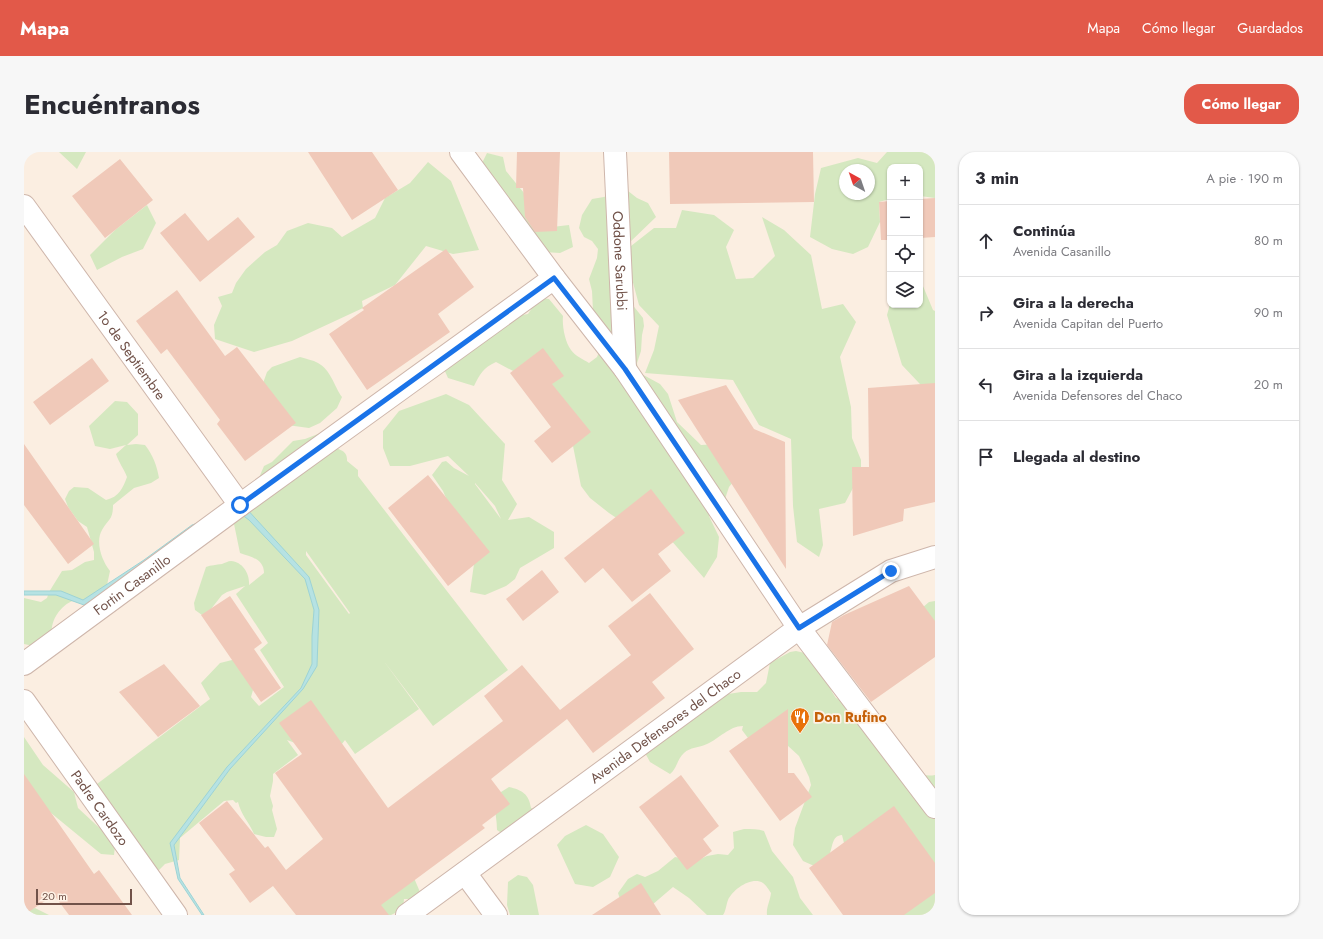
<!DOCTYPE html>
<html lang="es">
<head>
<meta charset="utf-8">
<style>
	:root { --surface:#fff; --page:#f7f7f7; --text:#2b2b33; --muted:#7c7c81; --line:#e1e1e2; --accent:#e25949 }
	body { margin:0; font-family:Jost,sans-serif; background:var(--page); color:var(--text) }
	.controls { position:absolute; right:12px; top:12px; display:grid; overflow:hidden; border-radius:8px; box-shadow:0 1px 3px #0004 }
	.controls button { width:36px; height:36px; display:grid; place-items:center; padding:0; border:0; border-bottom:1px solid var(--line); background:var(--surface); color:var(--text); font:20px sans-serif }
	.compass { position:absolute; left:815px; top:12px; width:36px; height:36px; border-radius:50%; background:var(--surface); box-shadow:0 1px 3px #0004; rotate:320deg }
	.scale { position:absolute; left:12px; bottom:10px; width:96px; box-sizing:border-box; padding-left:4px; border:2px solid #715249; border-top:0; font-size:11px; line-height:14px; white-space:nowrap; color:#715249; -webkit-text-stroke:3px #fef2e6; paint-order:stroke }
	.stop { position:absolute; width:12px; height:12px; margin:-9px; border:3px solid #1a73e8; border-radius:50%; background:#fff }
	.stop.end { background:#1a73e8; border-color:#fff; box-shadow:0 1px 4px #0008 }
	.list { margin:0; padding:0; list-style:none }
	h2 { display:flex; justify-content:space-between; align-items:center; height:52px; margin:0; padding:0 16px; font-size:17px }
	h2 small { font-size:13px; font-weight:400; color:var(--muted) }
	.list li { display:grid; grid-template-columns:26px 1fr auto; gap:12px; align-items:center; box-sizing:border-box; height:72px; padding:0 16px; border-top:1px solid var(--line) }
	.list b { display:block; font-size:15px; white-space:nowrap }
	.list p { margin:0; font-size:13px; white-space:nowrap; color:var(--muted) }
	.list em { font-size:13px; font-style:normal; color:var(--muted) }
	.icon { flex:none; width:22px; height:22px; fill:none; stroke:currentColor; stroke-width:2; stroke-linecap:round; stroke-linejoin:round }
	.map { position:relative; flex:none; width:911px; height:763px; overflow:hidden; border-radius:16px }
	header { display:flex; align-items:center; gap:24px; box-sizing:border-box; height:56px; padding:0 20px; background:var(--accent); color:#fff }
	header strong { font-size:19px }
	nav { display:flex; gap:22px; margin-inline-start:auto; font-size:14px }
	.intro { display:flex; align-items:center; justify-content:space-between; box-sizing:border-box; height:96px; padding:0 24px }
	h1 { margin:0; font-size:28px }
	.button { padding:10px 18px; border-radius:16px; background:var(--accent); color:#fff; font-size:14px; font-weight:700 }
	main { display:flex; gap:24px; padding:0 24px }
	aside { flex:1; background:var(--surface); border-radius:16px; box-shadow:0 1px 3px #0004 }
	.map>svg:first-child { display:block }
</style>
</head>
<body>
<header>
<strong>Mapa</strong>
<nav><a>Mapa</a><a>Cómo llegar</a><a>Guardados</a></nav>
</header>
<div class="intro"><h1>Encuéntranos</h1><a class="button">Cómo llegar</a></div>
<main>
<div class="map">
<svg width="911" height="763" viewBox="0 0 911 763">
	<rect width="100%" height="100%" fill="#fbeee1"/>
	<path fill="#d5e8c0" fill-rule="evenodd" d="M35,0H62L53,17Z
		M863,0H911V46L896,44V15H866V47L855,50L856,70L844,95L829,102L808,97L786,85L791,42L797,16L834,6L853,11ZM821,18H845V42H821Z
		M463,1L479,5L482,19L528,75L545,73L549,95L536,101L520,100L453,21Z
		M404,10L427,29L455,98L429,102L402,94L371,133L338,149L339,156L268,189L230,200L191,187L190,173L198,154L194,145L208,141L212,131L222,117L241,100L253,93L263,79L284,71L308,76L318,85L351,66L361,46L386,31Z
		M599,35L613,46L624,51L632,65L604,92L607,151L619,166L620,174L618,183L617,199L613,211L614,220L636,232L644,242L653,270L677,293L697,292L718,319L705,335L701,347L692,353L685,364L695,385L693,405L680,426L639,379L603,373L585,361L566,346L557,334L549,294L506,228L472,210C459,216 456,222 450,234L424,226L420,217L493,164L504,162L510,153L518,146L525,147L539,164C538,174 541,190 547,198C551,204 559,207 565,211L573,205L577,195L569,159L568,139L565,127L573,106L574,97L568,89L560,85L555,76L558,63L568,47L580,45Z
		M123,53L132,71L119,97L98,105L73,118L66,103L91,78Z
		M658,58L690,63L710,78L702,95L712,127L729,126L751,104L738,65L760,78L787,103L798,157L819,152L832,170L816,205L827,255L828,286L837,308V321L821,351L795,357L799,393L795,405L773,390L769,354L767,287L735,273L709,228L621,221L630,198L635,174L615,153L607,123V94L630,76H652Z
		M896,127L909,158L911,159V248L878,213L863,163L866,152L896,153Z
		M276,205C282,207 289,208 294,211C307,218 310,234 318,245L313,256L296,271L285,276L263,273L238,234L243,220L248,215Z
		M422,242L445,253L481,292L478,328L493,352L484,368L505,365L530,380V396L496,416L491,427L482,434L461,443L446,440L450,412L419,339L408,323L418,310L422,309L430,316L445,324L424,304L386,314H366L359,296V279L375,259ZM451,331L471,354L477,367L451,332Z
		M91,249L103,250L114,262V283L103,293L112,292L121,293C129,303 133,314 135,326L127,331L110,336L89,353C89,368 85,366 78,378C71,390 78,409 86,419L83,433C76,438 69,443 61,447C58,449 56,447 52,448C38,451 26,468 28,482L14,495L0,492V446L17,450L23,446L25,440L38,419L48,418L61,410L70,408V400L63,375L54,369L44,355L41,347L45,339L50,335L64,336L82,348C95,345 99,336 103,325C100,317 95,311 92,302L102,293L86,297L71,294L65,274Z
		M294,282C298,286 301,290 306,293C313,298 324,297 323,309L334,318V324L484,518L409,574L359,508L395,557L331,602L321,588L314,597L274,592L263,588L274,603L249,622V629L246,644L249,654L248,658L253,677L250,685H242L230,682C225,670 217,663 214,650L212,651L209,648L200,649L156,686L155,708L141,712L135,718L123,716L69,635L186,547L177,531L196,511L216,506L229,538L227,545L235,554L260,535L236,498L244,491L212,442L221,434L203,440L198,443L187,457L178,463L171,458L170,451L182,415C187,413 192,413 198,412C201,411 204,409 207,409C219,410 226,422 225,433L240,421C240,407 227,405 216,401L210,372L223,354L240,314L248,310L269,289L281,287ZM282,399L326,461L325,462L282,403Z
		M911,449V495L898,456L905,450Z
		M772,499L785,502L804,529L808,540L812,546L825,552L857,591L859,606C877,609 892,627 911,623V763H867L829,698L820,691L818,683C808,684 809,693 806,701C804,706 802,710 800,714L788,713L779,709L769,693L771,676L787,633L785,625L775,604L763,593L730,594L718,578L719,574C705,574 695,587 683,592C675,596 666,595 660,601C653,607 653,617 646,622L626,610L620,599L698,543L717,540H733L742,531L746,511L766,500Z
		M0,585L19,613L50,640L54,656L82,682L91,694L90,703L77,702L27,661L0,629Z
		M485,635C498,638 505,642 507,656L513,658L484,682L476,680L473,678C473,667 470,657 471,647L477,640Z
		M562,673L579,682L595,705L586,725L569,735L551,732L533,693L541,684Z
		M720,677C728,677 734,677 740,679L748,699L769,725L776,746L789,763H743C742,756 746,749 747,741C745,738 742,733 739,731C728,724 709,737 704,748C702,753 702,759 699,763H683L665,746L649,735L628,753L597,750L594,741L604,727L613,722L621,725L634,719L651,705L672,709L683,704L694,702L704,703L710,696L709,680Z
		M494,723L503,725L509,733L515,763H486L483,753L484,730Z
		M390,726L396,740L385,747H380L379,757L367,763H360L353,751Z
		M11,756L25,763H0V759Z"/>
	<path fill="#b6e2e3" stroke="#9dd3d5" d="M221,355L285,425L295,458L293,514L279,537L206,617L150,693L156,726L180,763H178L154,727L146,691L203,615L277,536L288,512V484L290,458L281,427L225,368L217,362L122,413L60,453L32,443H0V439H37L59,448L120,408L168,373Z"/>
	<path fill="#f0c9b9" d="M284,0H348L374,38L328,68Z
		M493,0H536L533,79L511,80L501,65L499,36H492Z
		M645,0H789L790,50L646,52Z
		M96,7L129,48L81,86L48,44Z
		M911,46V85L896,86V47Z
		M866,49V88H857L855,50Z
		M161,61L184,89L214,65L231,85L176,130L136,81Z
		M422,97L450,135L414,162L426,180L343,238L305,182L340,158L338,156Z
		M153,138L201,204L213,195L272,271L221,309L193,272L196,268L143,197L137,202L112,169Z
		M519,196L540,224L528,232L567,280L528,311L510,289L527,275L486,221Z
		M68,206L85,229L26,273L9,250Z
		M911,231V350L880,357L879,369L829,384L828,315H845L844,236Z
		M702,233L730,277L761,290L762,417L654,248Z
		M0,292L70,392L44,412L0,353Z
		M404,323L466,400L424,434L364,356Z
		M627,337L661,381L634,402L647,419L608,450L579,416L561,431L540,406Z
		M518,418L535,440L499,469L482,447Z
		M885,434L911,469V505L847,550L803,493L808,470L820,463Z
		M626,441L670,497L628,530L641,546L569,601L543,567L467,627L486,652L458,673L461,676L357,753L365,763H272L249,734L226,751L205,722L211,718L175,671L203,649L241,696L244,694L262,718L299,687L251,621L278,602L255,571L287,548L364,656L479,569L460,544L498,513L536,558L607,503L584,474Z
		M206,444L238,491L230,497L257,536L237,550L177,463Z
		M140,512L176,554L134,585L95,540Z
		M764,557V621H770L788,645L756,669L705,599Z
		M0,622L70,722L75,718L108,763H45L30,743L0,763Z
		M657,623L695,674L679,687L688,699L663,718L615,655Z
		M870,654L911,711V741L880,763H819L785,716Z
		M617,731L637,763H568Z"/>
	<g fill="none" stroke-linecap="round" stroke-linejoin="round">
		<defs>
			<g id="minor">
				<path d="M437,0L530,126L601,217L775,476L911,655"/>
				<path id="s1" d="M591,0L601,217"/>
				<path id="s2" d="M0,54L216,353"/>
				<path id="s3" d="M0,512L216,353L530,126"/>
				<path id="s4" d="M0,549L152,763"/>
				<path d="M441,721L472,763"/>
				<path id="s5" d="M383,763L775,476L867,419L911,405"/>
			</g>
		</defs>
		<use href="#minor" stroke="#ceb6ab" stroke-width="24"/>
		<use href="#minor" stroke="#fff" stroke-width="22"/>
	</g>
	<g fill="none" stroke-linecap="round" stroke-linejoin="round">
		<path stroke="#1a73e8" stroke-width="5" d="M216,353L530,126L601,217L775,476L867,419"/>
	</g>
	<defs>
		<symbol id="restaurant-pin" viewBox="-11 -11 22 30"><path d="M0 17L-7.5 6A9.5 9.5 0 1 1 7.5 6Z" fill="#e8710a" stroke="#fef2e6"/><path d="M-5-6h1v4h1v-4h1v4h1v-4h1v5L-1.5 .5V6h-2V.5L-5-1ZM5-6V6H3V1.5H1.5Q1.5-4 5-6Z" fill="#fff"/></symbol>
	</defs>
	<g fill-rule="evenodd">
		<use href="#restaurant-pin" x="765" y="554" width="22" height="30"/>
	</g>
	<g text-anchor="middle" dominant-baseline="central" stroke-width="3.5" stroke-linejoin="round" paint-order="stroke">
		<g font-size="14" fill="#715249" stroke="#fef2e6">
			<text stroke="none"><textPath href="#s1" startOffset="109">Oddone Sarubbi</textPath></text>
			<text stroke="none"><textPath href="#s2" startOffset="184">1o de Septiembre</textPath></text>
			<text stroke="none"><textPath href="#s3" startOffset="134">Fortin Casanillo</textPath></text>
			<text stroke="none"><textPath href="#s5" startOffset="320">Avenida Defensores del Chaco</textPath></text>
			<text stroke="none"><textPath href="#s4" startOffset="131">Padre Cardozo</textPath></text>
		</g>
		<g font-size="14" font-weight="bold" fill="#c56008" stroke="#fef2e6" text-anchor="start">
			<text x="790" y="565">Don Rufino</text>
		</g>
	</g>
</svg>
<div class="controls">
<button>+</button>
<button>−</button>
<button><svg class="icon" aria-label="locate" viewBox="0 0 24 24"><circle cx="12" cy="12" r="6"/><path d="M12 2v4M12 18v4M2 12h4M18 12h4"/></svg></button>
<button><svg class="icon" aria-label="layers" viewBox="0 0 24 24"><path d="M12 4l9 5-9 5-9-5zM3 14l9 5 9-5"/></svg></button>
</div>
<svg class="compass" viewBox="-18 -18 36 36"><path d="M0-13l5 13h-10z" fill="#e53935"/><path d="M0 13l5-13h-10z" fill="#7c7c81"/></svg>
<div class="scale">20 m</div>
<div class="stop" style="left:216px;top:353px"></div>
<div class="stop end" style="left:867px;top:419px"></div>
</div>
<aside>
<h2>3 min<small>A pie · 190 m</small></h2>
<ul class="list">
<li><svg class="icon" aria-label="ahead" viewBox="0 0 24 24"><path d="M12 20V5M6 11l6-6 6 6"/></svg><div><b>Continúa</b><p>Avenida Casanillo</p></div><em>80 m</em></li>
<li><svg class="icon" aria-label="right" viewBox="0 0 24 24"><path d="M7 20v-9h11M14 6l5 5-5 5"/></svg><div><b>Gira a la derecha</b><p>Avenida Capitan del Puerto</p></div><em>90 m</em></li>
<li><svg class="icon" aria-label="left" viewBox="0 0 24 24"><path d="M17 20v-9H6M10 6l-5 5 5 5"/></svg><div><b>Gira a la izquierda</b><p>Avenida Defensores del Chaco</p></div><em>20 m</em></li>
<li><svg class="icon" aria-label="arrive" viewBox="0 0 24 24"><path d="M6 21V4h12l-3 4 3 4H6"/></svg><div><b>Llegada al destino</b></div></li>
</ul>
</aside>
</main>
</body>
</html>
